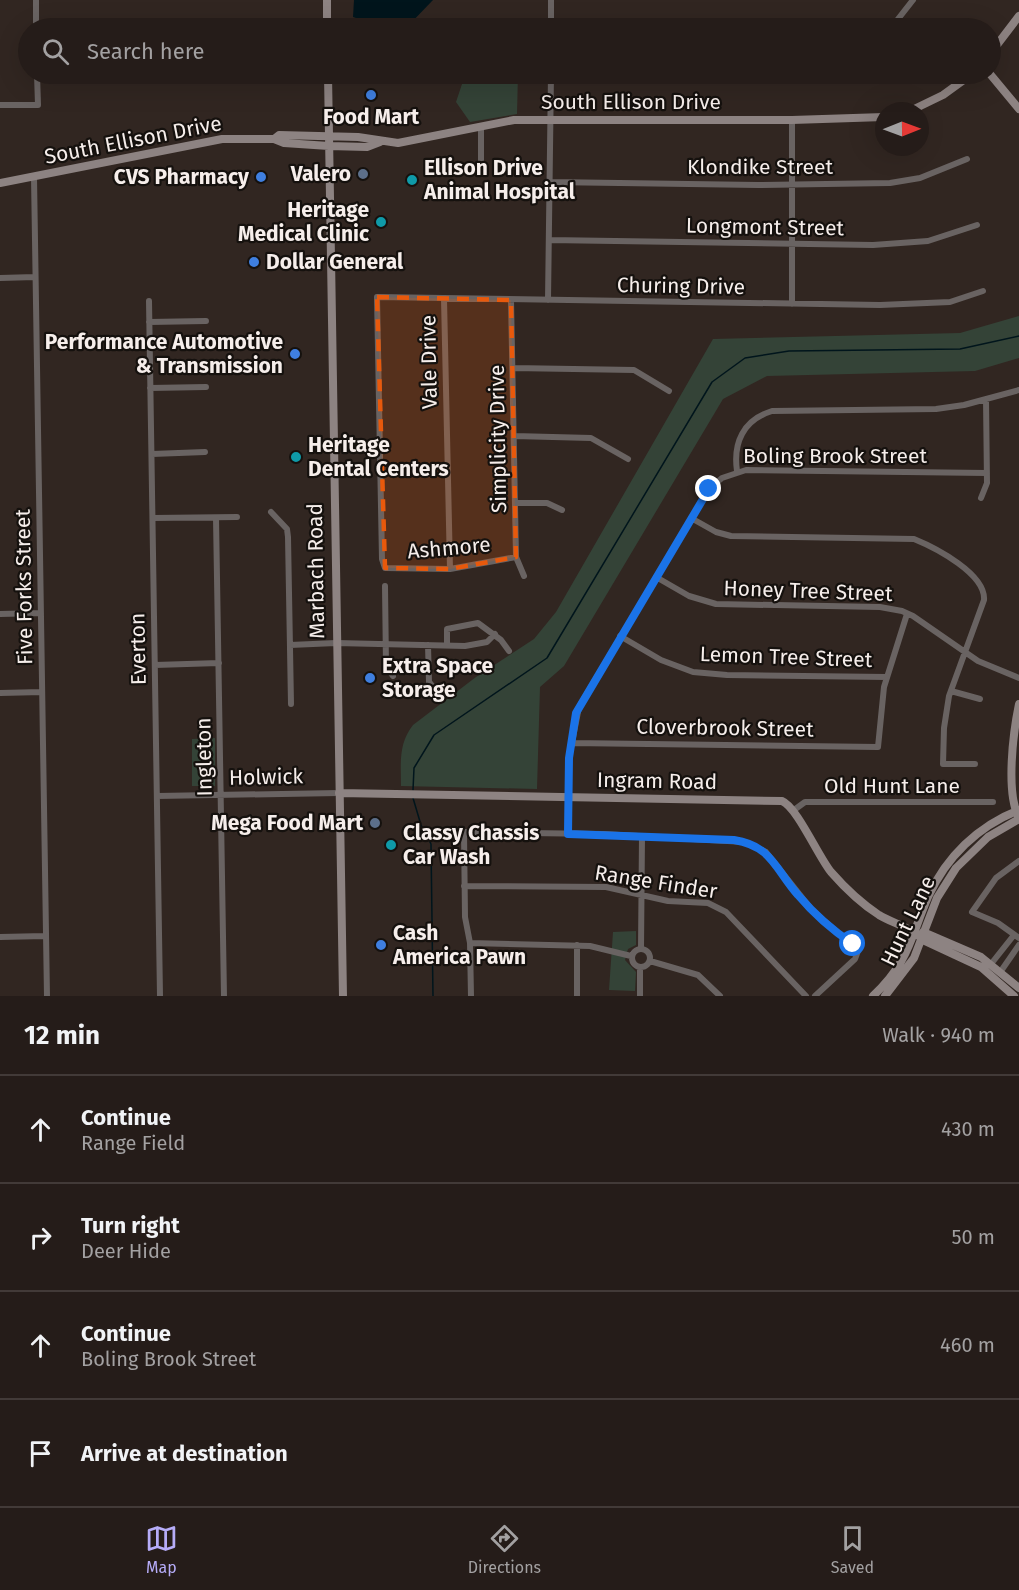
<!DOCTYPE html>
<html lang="en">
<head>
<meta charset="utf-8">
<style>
	:root { --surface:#251c19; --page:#312926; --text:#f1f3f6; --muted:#a3a1a2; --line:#423a38; --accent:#b6acf8 }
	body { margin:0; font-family:"Fira Sans",sans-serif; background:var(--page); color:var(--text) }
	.compass { position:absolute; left:875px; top:102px; width:54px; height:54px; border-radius:50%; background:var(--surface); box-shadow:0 6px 24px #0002; rotate:89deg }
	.stop { position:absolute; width:18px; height:18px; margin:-14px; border:4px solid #1a73e8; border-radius:50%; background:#fff }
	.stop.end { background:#1a73e8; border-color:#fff; box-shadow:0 2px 6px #0008 }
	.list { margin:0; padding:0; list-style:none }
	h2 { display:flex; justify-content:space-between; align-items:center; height:78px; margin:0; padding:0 24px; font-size:26px }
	h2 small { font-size:20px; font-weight:400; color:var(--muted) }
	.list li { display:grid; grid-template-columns:39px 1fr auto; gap:18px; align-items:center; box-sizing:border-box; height:108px; padding:0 24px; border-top:2px solid var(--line) }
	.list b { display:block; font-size:22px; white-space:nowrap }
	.list p { margin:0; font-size:20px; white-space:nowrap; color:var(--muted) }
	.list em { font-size:20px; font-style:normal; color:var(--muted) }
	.icon { flex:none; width:33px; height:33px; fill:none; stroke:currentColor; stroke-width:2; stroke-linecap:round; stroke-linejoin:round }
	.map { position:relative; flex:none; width:1019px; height:996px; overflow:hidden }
	.search { position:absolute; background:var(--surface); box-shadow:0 6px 24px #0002; left:18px; right:18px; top:18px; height:66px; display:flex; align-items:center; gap:15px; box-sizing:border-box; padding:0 21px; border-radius:33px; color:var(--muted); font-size:22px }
	.sheet { height:510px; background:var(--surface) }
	nav { display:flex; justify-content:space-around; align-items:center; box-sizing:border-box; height:84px; border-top:2px solid var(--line); background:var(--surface); font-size:16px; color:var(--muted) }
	nav a { display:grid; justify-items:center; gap:3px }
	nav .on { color:var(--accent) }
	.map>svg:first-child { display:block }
</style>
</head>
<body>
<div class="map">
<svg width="1019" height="996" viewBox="0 0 1019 996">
	<rect width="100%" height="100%" fill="#312621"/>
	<path fill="#344337" d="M473,74H518L517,114L470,122L456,102L464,78Z
		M1019,316V358L975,371L767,376L723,399L564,666L540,687L537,789L401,786C401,764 398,744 413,725L476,677L534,639L556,612L713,339L960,333Z
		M215,738V786H192V739Z
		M636,931V945L628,949L625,960L636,972L635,991L609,990L613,932Z"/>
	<path fill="#00151c" d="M354,0H433L406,28H387L353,17Z"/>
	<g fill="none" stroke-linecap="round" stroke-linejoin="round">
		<path stroke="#00151c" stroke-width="1.5" d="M413,790L414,768L434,735L547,658L712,382L745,358L789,351L960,349L1019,336
			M413,798L421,825L431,844L433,996"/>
		<path stroke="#696362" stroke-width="6" d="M36,0V28
			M551,28V0
			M891,28L913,0
			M0,105H38L37,74
			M481,126V166
			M34,177L47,996
			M550,182L758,185L890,183L920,178L967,159
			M549,240L873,245L928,241L977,225
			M0,278L35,277
			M444,299L450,569
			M511,300L516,557L524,576
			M548,300L551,74
			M149,301L160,996
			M792,304V120
			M149,322L206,321
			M513,368L634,370L669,391
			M150,388L206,387
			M514,436L591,438L628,459
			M152,454L205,452
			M737,471C733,443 743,420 772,411L936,409L964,405L1019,390
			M981,498L987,483L986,399
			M515,503H547L562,510
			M271,512L287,529L288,537L291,704
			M153,518L237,517
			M216,518L224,996
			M691,518L716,532L731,536L914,539C936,548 986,574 984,600L949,696L944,728L943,764H975
			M516,557L450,569L385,568L382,559L377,297L880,305L950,302L983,291
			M656,577L689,596L716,604L880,607L902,611L913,616L978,661L1019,678
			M385,586L386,666L393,676
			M0,614L41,613
			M620,636L661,660L693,672L727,675L887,677
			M290,645L336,643L465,646L487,642L495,634
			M428,645L429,682L438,693
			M447,645V629L478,623L501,640L509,651
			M155,665L219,663
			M951,691L980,699
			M0,693L42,692
			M571,743L878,747L884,687L907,614
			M157,796L339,793
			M794,810L805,802H993
			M568,833L569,758L579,707L709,489L722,478L746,470L987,473
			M1019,861L996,878L972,912L998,923L1019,938
			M464,886L606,887L668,901L708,903L726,912L806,996
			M0,937L45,936
			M470,943L590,946L631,956
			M632 958a9 9 0 1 1 18 0a9 9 0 1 1-18 0Z
			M641,949L642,836
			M650,961L698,975L720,996
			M991,964L1014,935
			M640,968V996
			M1001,971L1019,945
			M471,996L470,943L465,917L464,832L603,834L745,842L766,852L812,910L858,951L855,959L815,996
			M577,996V945"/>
		<path stroke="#8d8382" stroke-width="8" d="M327,0V28
			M990,54L1019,16
			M328,74L343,996
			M990,74L1019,109
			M910,111L943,95L972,74
			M274,139L279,135L358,137L398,143L514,120H792L884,117
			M0,183L222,139H274L284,143L329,146L367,147L380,142
			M339,793L782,801C797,807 818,856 831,872C845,888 862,904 879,915C894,924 911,927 923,940L981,967L1014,996
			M1018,816C1006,790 1013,733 1019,704
			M923,932L981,957L1019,988
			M873,996C909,962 910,939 928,897C946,857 978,826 1019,810
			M885,996L914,958L937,898L956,868L988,837L1019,819"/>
	</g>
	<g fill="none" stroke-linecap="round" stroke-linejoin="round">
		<path stroke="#1a73e8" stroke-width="8" d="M709,489L576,713L569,758L568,834L734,840C772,846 775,869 798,895C814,914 832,930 853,944"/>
	</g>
	<path fill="#e8590c" fill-opacity="0.2" stroke="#e8590c" stroke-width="4.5" stroke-dasharray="12 8" stroke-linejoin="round" d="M377,297L511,300L516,557L450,569L385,568Z"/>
	<g fill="#3f7fe0" stroke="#15110e" stroke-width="2">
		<circle cx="371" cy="95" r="6"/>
		<circle cx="261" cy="177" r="6"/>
		<circle cx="254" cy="262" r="6"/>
		<circle cx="295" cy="354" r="6"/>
		<circle cx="370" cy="678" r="6"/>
		<circle cx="381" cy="945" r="6"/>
	</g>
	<g fill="#5c6f8a" stroke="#15110e" stroke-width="2">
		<circle cx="363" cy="174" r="6"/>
		<circle cx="375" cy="823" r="6"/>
	</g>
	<g fill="#0f9aa8" stroke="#15110e" stroke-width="2">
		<circle cx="412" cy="180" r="6"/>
		<circle cx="381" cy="222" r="6"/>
		<circle cx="296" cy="457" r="6"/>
		<circle cx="391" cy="845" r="6"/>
	</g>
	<g text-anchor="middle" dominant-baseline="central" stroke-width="4.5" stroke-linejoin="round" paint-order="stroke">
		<g font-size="21" fill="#f6eeeb" stroke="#15110e">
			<text x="631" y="102">South Ellison Drive</text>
			<text transform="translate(133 140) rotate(-11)">South Ellison Drive</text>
			<text x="760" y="167">Klondike Street</text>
			<text transform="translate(765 227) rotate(1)">Longmont Street</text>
			<text transform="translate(681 286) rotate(1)">Churing Drive</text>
			<text transform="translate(429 362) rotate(-91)">Vale Drive</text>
			<text transform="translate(498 439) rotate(-91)">Simplicity Drive</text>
			<text x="835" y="456">Boling Brook Street</text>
			<text transform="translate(449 548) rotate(-5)">Ashmore</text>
			<text transform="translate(316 571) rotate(-91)">Marbach Road</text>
			<text transform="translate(24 587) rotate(-91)">Five Forks Street</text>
			<text transform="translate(808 591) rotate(2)">Honey Tree Street</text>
			<text transform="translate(138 649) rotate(-91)">Everton</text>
			<text transform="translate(786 657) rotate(2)">Lemon Tree Street</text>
			<text transform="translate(725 728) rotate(1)">Cloverbrook Street</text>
			<text transform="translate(204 757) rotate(-91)">Ingleton</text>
			<text transform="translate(266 777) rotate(-1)">Holwick</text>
			<text transform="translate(657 781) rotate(1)">Ingram Road</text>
			<text x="892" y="786">Old Hunt Lane</text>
			<text transform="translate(656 882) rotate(9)">Range Finder</text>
			<text transform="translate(908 921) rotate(-64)">Hunt Lane</text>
		</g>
		<g font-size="21" font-weight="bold" fill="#f6eeeb" stroke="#15110e" text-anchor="start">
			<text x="371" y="117" text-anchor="middle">Food Mart</text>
			<text x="424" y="168">Ellison Drive<tspan x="424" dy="24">Animal Hospital</tspan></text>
			<text x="351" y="174" text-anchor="end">Valero</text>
			<text x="249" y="177" text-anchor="end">CVS Pharmacy</text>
			<text x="369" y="210" text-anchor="end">Heritage<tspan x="369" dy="24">Medical Clinic</tspan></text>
			<text x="266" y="262">Dollar General</text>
			<text x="283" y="342" text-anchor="end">Performance Automotive<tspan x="283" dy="24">&amp; Transmission</tspan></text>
			<text x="308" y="445">Heritage<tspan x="308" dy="24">Dental Centers</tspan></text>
			<text x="382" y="666">Extra Space<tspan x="382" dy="24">Storage</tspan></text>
			<text x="363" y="823" text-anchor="end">Mega Food Mart</text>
			<text x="403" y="833">Classy Chassis<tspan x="403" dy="24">Car Wash</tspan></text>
			<text x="393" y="933">Cash<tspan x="393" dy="24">America Pawn</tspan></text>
		</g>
	</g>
</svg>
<svg class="compass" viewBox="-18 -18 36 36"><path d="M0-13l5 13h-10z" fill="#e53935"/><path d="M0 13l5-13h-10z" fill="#a3a1a2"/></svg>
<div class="stop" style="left:853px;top:944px"></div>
<div class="stop end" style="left:709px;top:489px"></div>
<div class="search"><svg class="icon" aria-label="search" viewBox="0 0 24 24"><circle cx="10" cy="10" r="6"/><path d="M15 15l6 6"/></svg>Search here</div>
</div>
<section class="sheet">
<h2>12 min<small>Walk · 940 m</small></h2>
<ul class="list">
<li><svg class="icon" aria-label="ahead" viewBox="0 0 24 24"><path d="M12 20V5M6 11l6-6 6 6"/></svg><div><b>Continue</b><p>Range Field</p></div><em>430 m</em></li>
<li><svg class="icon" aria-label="right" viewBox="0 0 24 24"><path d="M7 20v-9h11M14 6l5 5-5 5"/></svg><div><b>Turn right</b><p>Deer Hide</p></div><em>50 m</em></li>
<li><svg class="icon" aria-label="ahead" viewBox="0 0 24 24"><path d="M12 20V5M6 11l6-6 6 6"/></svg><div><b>Continue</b><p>Boling Brook Street</p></div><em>460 m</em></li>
<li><svg class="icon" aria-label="arrive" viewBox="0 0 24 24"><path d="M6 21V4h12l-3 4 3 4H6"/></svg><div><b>Arrive at destination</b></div></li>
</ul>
</section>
<nav>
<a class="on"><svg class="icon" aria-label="map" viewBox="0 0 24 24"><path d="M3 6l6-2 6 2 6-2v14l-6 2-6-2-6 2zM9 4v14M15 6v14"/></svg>Map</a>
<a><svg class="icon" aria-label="directions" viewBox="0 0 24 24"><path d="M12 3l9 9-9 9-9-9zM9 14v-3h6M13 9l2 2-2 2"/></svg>Directions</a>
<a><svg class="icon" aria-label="saved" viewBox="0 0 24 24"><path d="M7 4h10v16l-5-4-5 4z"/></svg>Saved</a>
</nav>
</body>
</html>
